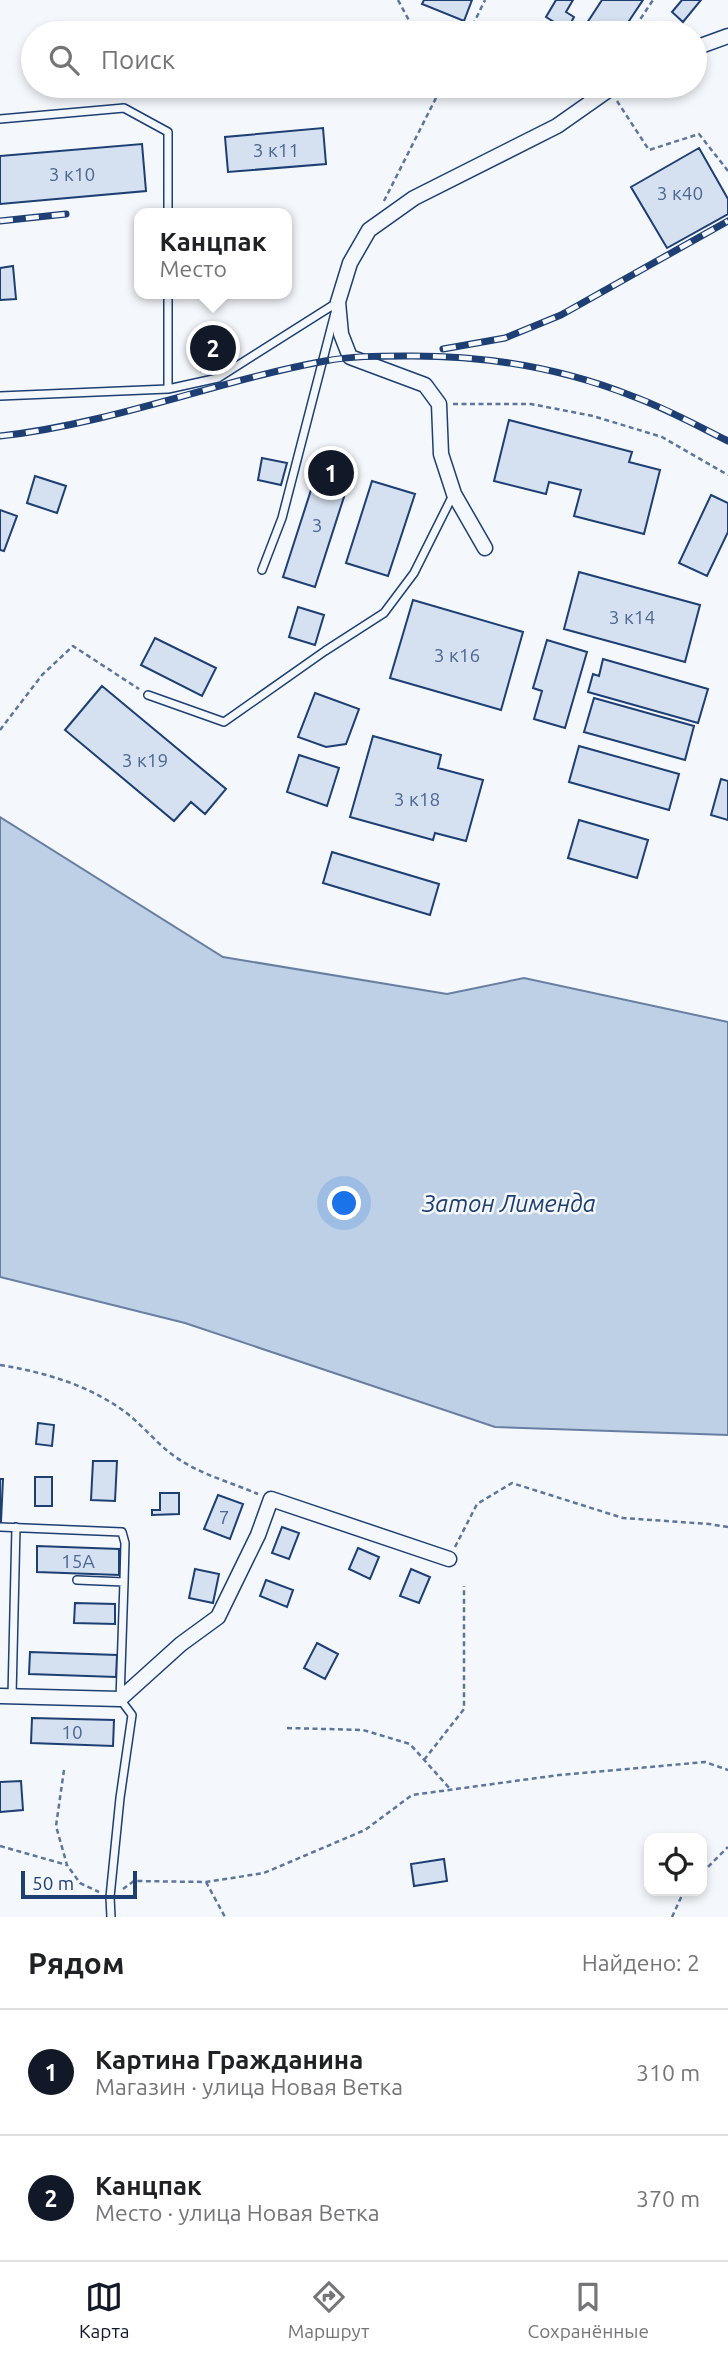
<!DOCTYPE html>
<html lang="ru">
<head>
<meta charset="utf-8">
<style>
	:root { --surface:#fff; --page:#f6f6f6; --text:#202124; --muted:#757577; --line:#e0e0e0; --accent:#111827 }
	body { margin:0; font-family:Ubuntu,sans-serif; background:var(--page); color:var(--text) }
	.controls { position:absolute; right:21px; bottom:21px; display:grid; overflow:hidden; border-radius:14px; box-shadow:0 4px 10px #0003 }
	.controls button { width:63px; height:63px; display:grid; place-items:center; padding:0; border:0; border-bottom:2px solid var(--line); background:var(--surface); color:var(--text); font:35px sans-serif }
	.scale { position:absolute; left:21px; bottom:18px; width:116px; box-sizing:border-box; padding-left:7px; border:4px solid #1d3f73; border-top:0; font-size:19px; line-height:24px; white-space:nowrap; color:#1d3f73; -webkit-text-stroke:5px #f4f7fb; paint-order:stroke }
	.you { position:absolute; left:345px; top:1204px; width:24px; height:24px; margin:-18px; border:5px solid #fff; border-radius:50%; background:#1a73e8; box-shadow:0 0 0 10px #1a73e833 }
	.badge { display:grid; place-items:center; width:46px; height:46px; border-radius:50%; background:var(--accent); color:#fff; font-size:23px; font-weight:700 }
	.pin { position:absolute; translate:-50% -50%; border:4px solid #fff; box-shadow:0 2px 7px #0006 }
	.popup { position:absolute; left:134px; top:208px; width:158px; height:91px; box-sizing:border-box; display:grid; place-content:center; border-radius:14px; background:var(--surface); filter:drop-shadow(0 2px 5px #0005); font-size:23px; white-space:nowrap; color:var(--muted) }
	.popup b { font-size:26px; color:var(--text) }
	.popup::after { content:''; position:absolute; left:50%; top:100%; margin-left:-14px; border:14px solid transparent; border-top-color:var(--surface) }
	.list { margin:0; padding:0; list-style:none }
	h2 { display:flex; justify-content:space-between; align-items:center; height:91px; margin:0; padding:0 28px; font-size:30px }
	h2 small { font-size:23px; font-weight:400; color:var(--muted) }
	.list li { display:grid; grid-template-columns:46px 1fr auto; gap:21px; align-items:center; box-sizing:border-box; height:126px; padding:0 28px; border-top:2px solid var(--line) }
	.list b { display:block; font-size:26px; white-space:nowrap }
	.list p { margin:0; font-size:23px; white-space:nowrap; color:var(--muted) }
	.list em { font-size:23px; font-style:normal; color:var(--muted) }
	.icon { flex:none; width:38px; height:38px; fill:none; stroke:currentColor; stroke-width:2; stroke-linecap:round; stroke-linejoin:round }
	.map { position:relative; flex:none; width:728px; height:1917px; overflow:hidden }
	.search { position:absolute; background:var(--surface); box-shadow:0 4px 10px #0003; left:21px; right:21px; top:21px; height:77px; display:flex; align-items:center; gap:18px; box-sizing:border-box; padding:0 24px; border-radius:38px; color:var(--muted); font-size:26px }
	.sheet { height:343px; background:var(--surface) }
	nav { display:flex; justify-content:space-around; align-items:center; box-sizing:border-box; height:98px; border-top:2px solid var(--line); background:var(--surface); font-size:19px; color:var(--muted) }
	nav a { display:grid; justify-items:center; gap:4px }
	nav .on { color:var(--accent) }
	.map>svg:first-child { display:block }
</style>
</head>
<body>
<div class="map">
<svg width="728" height="1917" viewBox="0 0 728 1917">
	<rect width="100%" height="100%" fill="#f4f7fb"/>
	<path fill="#bed0e5" stroke="#687fa3" stroke-width="2" d="M0,817L223,957L447,994L524,978L728,1022V1435L495,1427L185,1323L0,1277Z"/>
	<path fill="#d5e0f0" stroke="#1d3f73" stroke-width="2" d="M424,0H472L464,21L422,4Z
		M556,0H573L566,12L574,17L567,30L546,17Z
		M602,0H643L621,33H596L585,26Z
		M682,0H701L683,22L672,12Z
		M323,128L326,164L228,172L225,137Z
		M142,144L146,191L0,204V156Z
		M699,148L728,199V214L667,248L631,187Z
		M13,266L16,299L0,300V268Z
		M227,331L230,361L219,362L220,368L201,371L196,335Z
		M509,420L632,452L629,462L660,470L644,534L574,516L581,490L549,482L546,494L494,481Z
		M262,458L287,463L281,485L258,480Z
		M320,462L352,472L315,587L283,577Z
		M35,476L66,486L57,513L27,503Z
		M372,481L415,494L388,576L346,563Z
		M711,495L728,503V532L707,576L679,563Z
		M0,510L17,516L4,551L0,550Z
		M579,572L700,605L685,662L564,629Z
		M413,600L523,632L501,710L390,678Z
		M298,607L324,615L315,645L289,637Z
		M155,638L216,668L202,696L141,665Z
		M547,640L587,652L565,728L534,719L542,691L533,688Z
		M603,659L708,689L698,723L588,692L593,674L599,676Z
		M102,686L226,789L205,814L191,802L174,821L65,730Z
		M315,693L359,709L346,744L326,747L298,737Z
		M594,698L694,726L685,760L584,732Z
		M373,736L441,755L438,768L483,780L466,841L435,833L433,840L350,817Z
		M579,746L679,774L669,810L569,782Z
		M299,755L339,768L327,806L287,792Z
		M721,779L728,781V820L711,815Z
		M579,820L648,840L637,878L568,858Z
		M332,852L439,884L430,915L323,883Z
		M38,1423L54,1425L52,1446L36,1444Z
		M93,1461H117L115,1501L91,1500Z
		M35,1477H52V1506H35Z
		M0,1479H3L1,1521H0Z
		M160,1493H179V1514L152,1515V1510H160Z
		M218,1495L243,1504L230,1539L204,1529Z
		M282,1527L299,1533L289,1559L272,1553Z
		M37,1546L119,1549V1575L37,1572Z
		M358,1548L379,1557L370,1579L349,1569Z
		M195,1569L219,1574L213,1603L189,1598Z
		M411,1569L430,1577L419,1603L400,1596Z
		M266,1580L293,1590L287,1607L260,1596Z
		M75,1603L115,1604V1624L74,1623Z
		M317,1643L338,1654L325,1679L304,1668Z
		M30,1652L117,1655L116,1677L29,1674Z
		M32,1718L114,1720L113,1746L31,1743Z
		M21,1781L23,1810L0,1812V1782Z
		M444,1859L447,1881L414,1886L411,1864Z"/>
	<g fill="none" stroke-linecap="round" stroke-linejoin="round">
		<defs>
			<path id="lane" d="M0,119L124,108L168,132V213
				M168,294V389
				M0,396L168,389L218,378L338,302
				M262,570L282,518L335,313
				M148,695L224,722L325,651L384,613L414,573L453,495
				M0,1527L122,1532L125,1543L124,1582
				M77,1580L124,1582L120,1699L132,1715L120,1798L110,1897L111,1917
				M12,1696L16,1527"/>
			<path id="street" d="M695,48L728,36
				M485,548L454,494L441,454L439,404L425,385L350,357L341,334L338,302L350,263L369,230L414,198L557,126L614,86
				M0,1696L120,1699L181,1644L218,1617L258,1535L271,1499L449,1559"/>
		</defs>
		<use href="#lane" stroke="#1d3f73" stroke-width="10"/>
		<use href="#street" stroke="#1d3f73" stroke-width="17"/>
		<path stroke="#5e769c" stroke-width="2.5" stroke-dasharray="5 3.5" stroke-linecap="butt" d="M398,0L412,26L424,33
			M469,33L485,0
			M631,33L653,0
			M617,101L649,150L699,134L728,171
			M384,201L442,86
			M453,404H531L593,416L662,437L728,475
			M0,730L42,675L73,646L139,689
			M0,1365C43,1372 85,1384 121,1409C140,1422 155,1442 174,1456C199,1474 230,1482 258,1494
			M455,1547L477,1504L512,1483L623,1518L709,1524L728,1527
			M287,1728L363,1730L410,1744L451,1790
			M424,1760L464,1709V1586
			M64,1770L56,1826L67,1865L80,1883L99,1892
			M0,1846L67,1865
			M702,1873L728,1847
			M206,1882L225,1917
			M123,1889L134,1881L206,1882L264,1873L365,1830L412,1795L559,1775L705,1762L728,1770
			M672,1917L684,1891"/>
		<use href="#lane" stroke="#f4f7fb" stroke-width="7"/>
		<use href="#street" stroke="#f4f7fb" stroke-width="14"/>
		<defs>
			<path id="rail" d="M0,221L66,214
				M443,349L505,338L561,315L728,221
				M0,436C111,424 216,381 325,361C351,356 378,356 404,356C482,355 559,367 632,396C665,408 696,425 728,441"/>
		</defs>
		<use href="#rail" stroke="#1d3f73" stroke-width="7"/>
		<use href="#rail" stroke="#f4f7fb" stroke-width="4.5" stroke-dasharray="13" stroke-linecap="butt"/>
	</g>
	<g text-anchor="middle" dominant-baseline="central" stroke-width="5" stroke-linejoin="round" paint-order="stroke">
		<g font-size="19" fill="#4b6792">
			<text x="276" y="150">3 к11</text>
			<text x="72" y="174">3 к10</text>
			<text x="680" y="193">3 к40</text>
			<text x="317" y="525">3</text>
			<text x="632" y="617">3 к14</text>
			<text x="457" y="655">3 к16</text>
			<text x="145" y="760">3 к19</text>
			<text x="417" y="799">3 к18</text>
			<text x="224" y="1517">7</text>
			<text x="78" y="1561">15А</text>
			<text x="72" y="1732">10</text>
		</g>
		<g font-size="24" font-style="italic" fill="#1d3f73" stroke="#f4f7fb">
			<text x="509" y="1203">Затон Лименда</text>
		</g>
	</g>
</svg>
<div class="controls">
<button><svg class="icon" aria-label="locate" viewBox="0 0 24 24"><circle cx="12" cy="12" r="6"/><path d="M12 2v4M12 18v4M2 12h4M18 12h4"/></svg></button>
</div>
<div class="scale">50 m</div>
<div class="you"></div>
<div class="pin badge" style="left:331px;top:473px">1</div>
<div class="pin badge" style="left:213px;top:348px">2</div>
<div class="popup"><b>Канцпак</b>Место</div>
<div class="search"><svg class="icon" aria-label="search" viewBox="0 0 24 24"><circle cx="10" cy="10" r="6"/><path d="M15 15l6 6"/></svg>Поиск</div>
</div>
<section class="sheet">
<h2>Рядом<small>Найдено: 2</small></h2>
<ul class="list">
<li><span class="badge">1</span><div><b>Картина Гражданина</b><p>Магазин · улица Новая Ветка</p></div><em>310 m</em></li>
<li><span class="badge">2</span><div><b>Канцпак</b><p>Место · улица Новая Ветка</p></div><em>370 m</em></li>
</ul>
</section>
<nav>
<a class="on"><svg class="icon" aria-label="map" viewBox="0 0 24 24"><path d="M3 6l6-2 6 2 6-2v14l-6 2-6-2-6 2zM9 4v14M15 6v14"/></svg>Карта</a>
<a><svg class="icon" aria-label="directions" viewBox="0 0 24 24"><path d="M12 3l9 9-9 9-9-9zM9 14v-3h6M13 9l2 2-2 2"/></svg>Маршрут</a>
<a><svg class="icon" aria-label="saved" viewBox="0 0 24 24"><path d="M7 4h10v16l-5-4-5 4z"/></svg>Сохранённые</a>
</nav>
</body>
</html>
